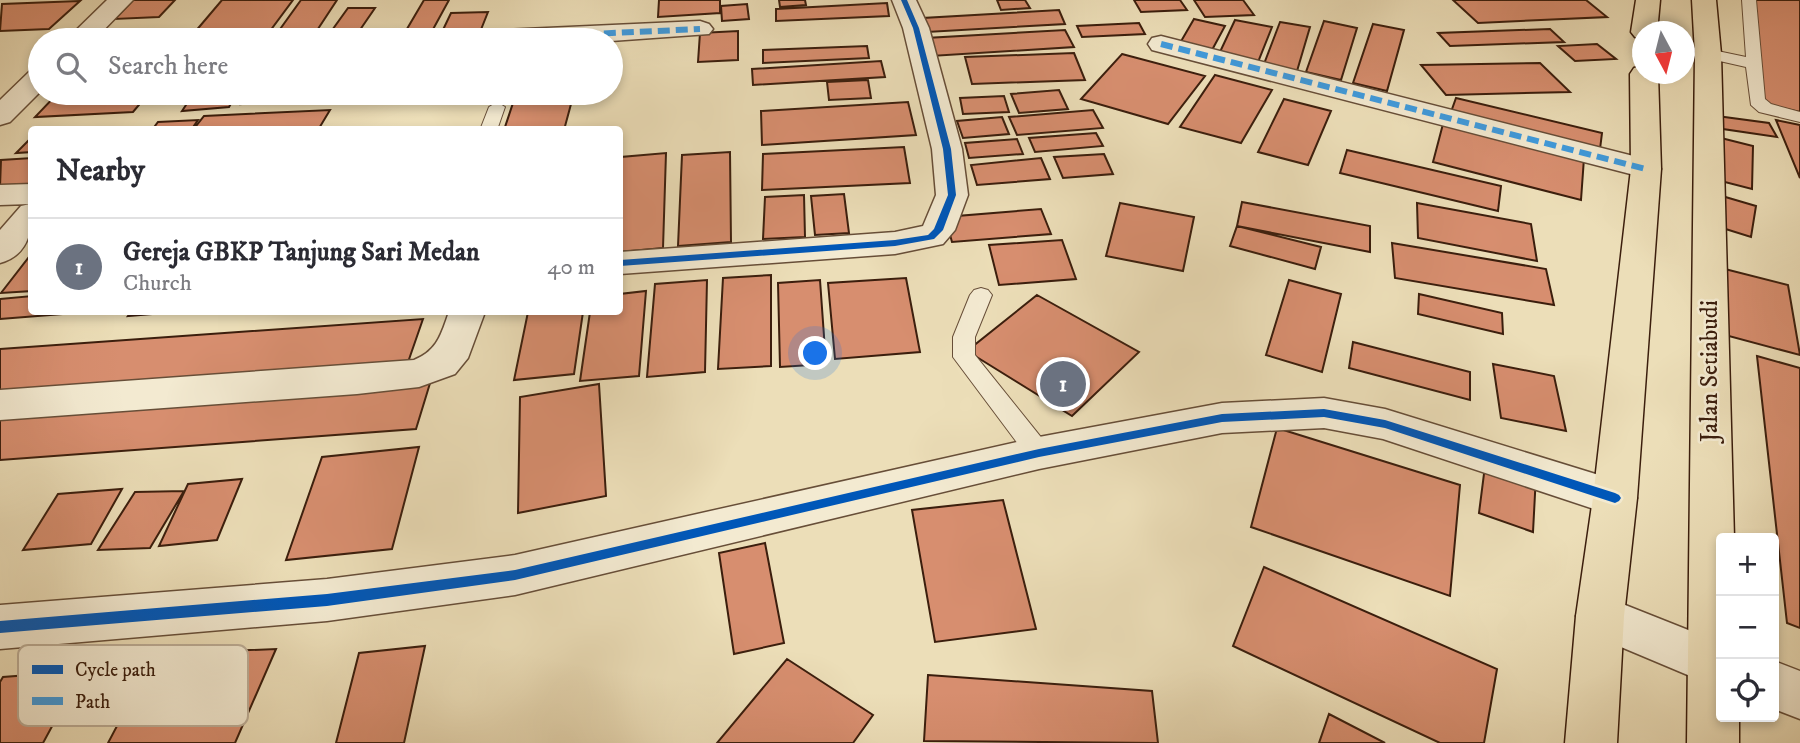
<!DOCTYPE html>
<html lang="en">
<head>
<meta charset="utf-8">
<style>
	:root { --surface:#fff; --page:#f2f2f3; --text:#2b2b33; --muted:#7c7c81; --line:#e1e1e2; --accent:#ea580c }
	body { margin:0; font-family:"IM FELL DW Pica",serif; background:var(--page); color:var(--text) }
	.controls { position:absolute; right:21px; bottom:21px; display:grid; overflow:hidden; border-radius:7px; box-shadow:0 4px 10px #0003 }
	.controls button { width:63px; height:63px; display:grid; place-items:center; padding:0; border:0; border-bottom:2px solid var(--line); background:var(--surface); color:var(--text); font:35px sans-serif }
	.compass { position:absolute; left:1632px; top:21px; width:63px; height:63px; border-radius:50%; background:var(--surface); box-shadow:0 4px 10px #0003; rotate:173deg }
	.you { position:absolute; left:816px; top:354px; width:24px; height:24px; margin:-18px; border:5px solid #fff; border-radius:50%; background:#1a73e8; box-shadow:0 0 0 10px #1a73e833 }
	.badge { display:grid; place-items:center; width:46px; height:46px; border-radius:50%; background:var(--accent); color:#fff; font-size:23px; font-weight:700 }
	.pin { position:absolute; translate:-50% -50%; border:4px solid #fff; box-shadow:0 2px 7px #0006 }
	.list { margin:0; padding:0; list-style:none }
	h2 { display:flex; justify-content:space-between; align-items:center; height:91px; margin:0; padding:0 28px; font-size:30px }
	h2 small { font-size:23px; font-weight:400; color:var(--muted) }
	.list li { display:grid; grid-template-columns:46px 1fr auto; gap:21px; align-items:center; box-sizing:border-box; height:98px; padding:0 28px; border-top:2px solid var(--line) }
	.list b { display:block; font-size:26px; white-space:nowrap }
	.list p { margin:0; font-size:23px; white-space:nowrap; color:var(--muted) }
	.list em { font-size:23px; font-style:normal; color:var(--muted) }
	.icon { flex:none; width:38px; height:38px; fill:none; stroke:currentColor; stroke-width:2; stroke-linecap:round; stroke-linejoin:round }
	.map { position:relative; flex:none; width:1800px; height:743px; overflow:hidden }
	.search { position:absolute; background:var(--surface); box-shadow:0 4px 10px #0003; left:28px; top:28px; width:595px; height:77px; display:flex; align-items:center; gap:18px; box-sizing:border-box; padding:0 24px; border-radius:38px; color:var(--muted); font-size:26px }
	.panel { position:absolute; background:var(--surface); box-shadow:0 4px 10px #0003; left:28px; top:126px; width:595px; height:189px; border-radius:7px }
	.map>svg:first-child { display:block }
</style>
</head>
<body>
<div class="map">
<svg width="1800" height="743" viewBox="0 0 1800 743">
	<rect width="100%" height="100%" fill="#ecdeb8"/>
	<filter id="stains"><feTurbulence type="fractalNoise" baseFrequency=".00286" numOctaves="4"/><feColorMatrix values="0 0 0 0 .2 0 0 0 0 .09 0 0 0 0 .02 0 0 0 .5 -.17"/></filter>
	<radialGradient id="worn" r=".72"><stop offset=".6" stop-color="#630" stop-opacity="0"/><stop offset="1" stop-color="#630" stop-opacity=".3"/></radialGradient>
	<path fill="#d78e6f" stroke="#3b1e0d" stroke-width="2" d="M133,0H175L159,17L115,19Z
		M222,0H293L267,35L189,39Z
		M301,0H337L312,38L273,39Z
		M424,0H449L431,33L404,34Z
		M659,0H720V13L658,17Z
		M779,0H805L806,5L780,7Z
		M997,0H1025L1030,8L1001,10Z
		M1134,0H1180L1187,10L1141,12Z
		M1194,0H1243L1254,15L1205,17Z
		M1453,0H1586L1607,17L1478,23Z
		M1755,0H1800V112L1764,104Z
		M80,1L49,29L0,31L2,4Z
		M887,3L889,16L776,21V9Z
		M747,4L749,19L722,21L721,6Z
		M348,8H375L353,40H325Z
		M1059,10L1065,24L927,32L923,18Z
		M488,12L480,32L441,34L451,13Z
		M1194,19L1225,26L1212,50L1180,43Z
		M1235,20L1272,27L1258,62L1219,54Z
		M1324,21L1357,28L1341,80L1306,72Z
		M1280,22L1310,27L1297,71L1264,64Z
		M1139,23L1145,34L1082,37L1077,26Z
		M1373,24L1404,30L1387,91L1353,83Z
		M1550,29L1564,42L1450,46L1438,33Z
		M1065,30L1074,47L931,56L926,38Z
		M738,31V60L698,62L700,33Z
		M1597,44L1616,59L1575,61L1558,46Z
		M867,46L869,58L763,63V50Z
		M1074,53L1085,80L972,84L965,57Z
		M1122,54L1205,76L1168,124L1081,99Z
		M881,61L885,77L753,85L752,69Z
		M1540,63L1570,92L1446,95L1421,65Z
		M1215,75L1272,90L1241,143L1180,127Z
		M868,80L871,98L829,100L827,82Z
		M1059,90L1068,109L1019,113L1011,94Z
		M58,93H149L133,112L35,117Z
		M194,93H237L229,107L182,111Z
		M248,93H290L285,101L241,104Z
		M331,93H394L391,99L325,102Z
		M574,93L564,130H504L516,94Z
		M1004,96L1009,112L963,114L960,98Z
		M1456,98L1602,133L1600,149L1451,112Z
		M1284,99L1331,111L1308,165L1258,152Z
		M908,102L916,135L762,145L761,111Z
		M330,110L318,130H193L204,116Z
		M1093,110L1103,128L1017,135L1009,117Z
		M1717,116L1769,123L1777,137L1723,129Z
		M1002,117L1009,134L963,138L957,121Z
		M198,120L191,130H152L158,122Z
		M1776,120L1800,125V178Z
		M1443,124L1584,158L1581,200L1433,162Z
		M1096,133L1103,146L1035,152L1029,138Z
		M32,137V152L16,153Z
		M1721,138L1753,146L1752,189L1717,180Z
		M1017,139L1023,154L969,158L965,143Z
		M904,147L910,183L762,190L763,154Z
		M1347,150L1501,186L1498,211L1340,173Z
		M730,152L731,242L678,246L682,155Z
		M666,153L663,248L620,252L621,157Z
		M1104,154L1113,174L1063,178L1054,157Z
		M32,158V185L0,187L1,160Z
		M1041,158L1050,179L977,185L971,165Z
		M844,194L849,233L815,235L811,196Z
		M804,195L805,237L763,239L765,197Z
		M1722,196L1756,206L1751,237L1716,226Z
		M1242,202L1370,226V252L1237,226Z
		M1120,203L1194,217L1183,271L1106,256Z
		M1417,203L1531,224L1537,261L1418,238Z
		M1041,209L1051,234L952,242L945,217Z
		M1237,226L1321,247L1315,269L1230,246Z
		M1062,240L1076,279L999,285L989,245Z
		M1392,243L1546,269L1554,305L1395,278Z
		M32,253V291L1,293Z
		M1717,267L1788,285L1800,355L1725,335Z
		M771,275V366L718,369L723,278Z
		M906,278L920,352L835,359L828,283Z
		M707,280L705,372L647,377L655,284Z
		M820,280L826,364L780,367L778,283Z
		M1289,280L1341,294L1322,372L1266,355Z
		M646,291L639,376L580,381L590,312H620V294Z
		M1419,294L1502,313L1503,334L1418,314Z
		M1037,295L1139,352L1072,416L967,351Z
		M32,296V312H88L0,319V299Z
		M131,312H176L128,316Z
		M528,312H583L574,374L514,380Z
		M423,319L407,365L0,395V349Z
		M1353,342L1470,372V400L1349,368Z
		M1757,356L1800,368V628L1787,623Z
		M1493,364L1554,376L1566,431L1501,418Z
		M431,380L416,429L0,460V412Z
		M599,384L606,496L518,513L520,397Z
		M1277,428L1460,485L1450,596L1251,527Z
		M419,447L392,549L286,560L322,457Z
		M1486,458L1536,475L1533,532L1479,513Z
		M242,479L217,540L159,546L188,484Z
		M122,489L91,544L23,550L58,494Z
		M184,491L150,548L98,550L135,492Z
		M1003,500L1036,629L935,642L912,510Z
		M765,543L784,643L734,654L719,553Z
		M1264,567L1497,669L1484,743H1440L1233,646Z
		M425,646L404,743H336L359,653Z
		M276,649L235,743H108L155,654Z
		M787,659L873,715L853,743H717Z
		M82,671L43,743H0V682L3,677Z
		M928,675L1152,691L1158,743L924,741Z
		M1329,714L1385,743H1319Z"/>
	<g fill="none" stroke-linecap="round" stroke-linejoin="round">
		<defs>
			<path id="lane" d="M1742,0H1756L1765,99L1771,104L1800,112V122L1759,112L1751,105L1746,67L1702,57L1700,54L1708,49L1746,57Z
				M497,102L505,107L497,130H480L489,107Z
				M981,288L988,290L992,295L975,337V355L1048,446L1051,453L1048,460L1039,463L1030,460L953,357V337L970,295L974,290Z"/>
			<path id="street" d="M107,0H133L94,40H66Z
				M892,0H916L929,28L962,149L968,195L955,230L943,244L895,254L620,274V252L895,232L923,226L936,195L932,149L903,28Z
				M700,21L709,24L713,29L709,34L611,41L447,40L451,35L460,32Z
				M1161,36L1657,162L1661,169L1657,176L1646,178L1152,50L1148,44L1152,38Z
				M40,69V92L10,122L0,125V100L30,71Z
				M32,184C32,215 37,253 0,263V230L21,206L30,204L0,205V185Z
				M449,312H485L468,358L455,374L419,387L357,394L0,420V390L414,360C438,350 441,334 449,312Z
				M1324,398L1385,409L1615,480L1630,486L1637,498L1630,510L1615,516L1383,439L1324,428L1222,433L1039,469L515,595L327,621L0,649V605L327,579L515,555L1039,437L1222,403Z
				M1600,595L1721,643V689L1583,631L1576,616L1583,601Z
				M1774,661L1800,671V719L1774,709Z"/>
			<path id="primary" d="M1636,0H1660L1657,32H1643V39L1635,37L1631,32Z
				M1692,0H1716L1721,54L1734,538H1721V717H1739V743H1687L1695,54Z
				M1643,66V74H1658L1661,169L1637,498L1624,616L1617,743H1565L1576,616L1593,498L1631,169L1630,74L1634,68Z"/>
		</defs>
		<use href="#lane" stroke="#674e38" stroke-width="2"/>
		<use href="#street" stroke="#674e38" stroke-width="3"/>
		<use href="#primary" stroke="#3b1e0d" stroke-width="3"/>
		<use href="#lane" fill="#f3ead1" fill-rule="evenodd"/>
		<use href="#street" fill="#f3ead1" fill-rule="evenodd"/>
		<use href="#primary" fill="#ecdeb8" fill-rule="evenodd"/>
		<path stroke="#3f9bde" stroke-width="6" stroke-dasharray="12 6" stroke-linecap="butt" d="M460,40L700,29
			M1161,44L1646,169"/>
		<defs>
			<path id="cycleway" d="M901,0H907L919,28L951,149L956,195L943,230L934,239L895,246L620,266V260L895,240L928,235L934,229L948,195L943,149L913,28Z
				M1324,409L1385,420L1615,493L1619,495L1621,498L1619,501L1615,503L1385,428L1324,417L1222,422L1039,457L515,580L327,606L0,633V621L327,594L515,570L1039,449L1222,414Z"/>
		</defs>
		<use href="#cycleway" stroke="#f3ead1" stroke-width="5"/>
		<use href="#cycleway" fill="#0057b8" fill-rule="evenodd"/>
	</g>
	<g text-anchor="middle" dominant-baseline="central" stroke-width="5" stroke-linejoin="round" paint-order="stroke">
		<g font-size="24" fill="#3b1e0d" stroke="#f3ead1">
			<text transform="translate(1710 371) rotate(-90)">Jalan Setiabudi</text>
		</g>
	</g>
	<rect x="18" y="645" width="230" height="81" rx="10" fill="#f3ead1" stroke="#bcad96" stroke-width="2"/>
	<rect x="32" y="665" width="31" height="9" fill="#0057b8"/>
	<rect x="32" y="697" width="31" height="8" fill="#3f9bde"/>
	<g font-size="19" fill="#3b1e0d">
		<text x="75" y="676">Cycle path</text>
		<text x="75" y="708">Path</text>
	</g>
	<rect width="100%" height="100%" filter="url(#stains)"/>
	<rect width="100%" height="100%" fill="url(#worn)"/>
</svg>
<div class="controls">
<button>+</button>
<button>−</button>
<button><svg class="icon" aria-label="locate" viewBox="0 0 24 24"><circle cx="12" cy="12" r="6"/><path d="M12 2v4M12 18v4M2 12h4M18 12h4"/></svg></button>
</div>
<svg class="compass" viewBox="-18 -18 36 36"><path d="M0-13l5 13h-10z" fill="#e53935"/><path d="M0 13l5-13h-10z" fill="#7c7c81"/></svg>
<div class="you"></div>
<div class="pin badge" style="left:1063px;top:384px;background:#6b7280">1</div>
<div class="search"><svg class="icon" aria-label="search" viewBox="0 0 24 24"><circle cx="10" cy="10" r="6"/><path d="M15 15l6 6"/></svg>Search here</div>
<section class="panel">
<h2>Nearby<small></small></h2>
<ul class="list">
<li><span class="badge" style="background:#6b7280">1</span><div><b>Gereja GBKP Tanjung Sari Medan</b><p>Church</p></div><em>40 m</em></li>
</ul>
</section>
</div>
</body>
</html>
